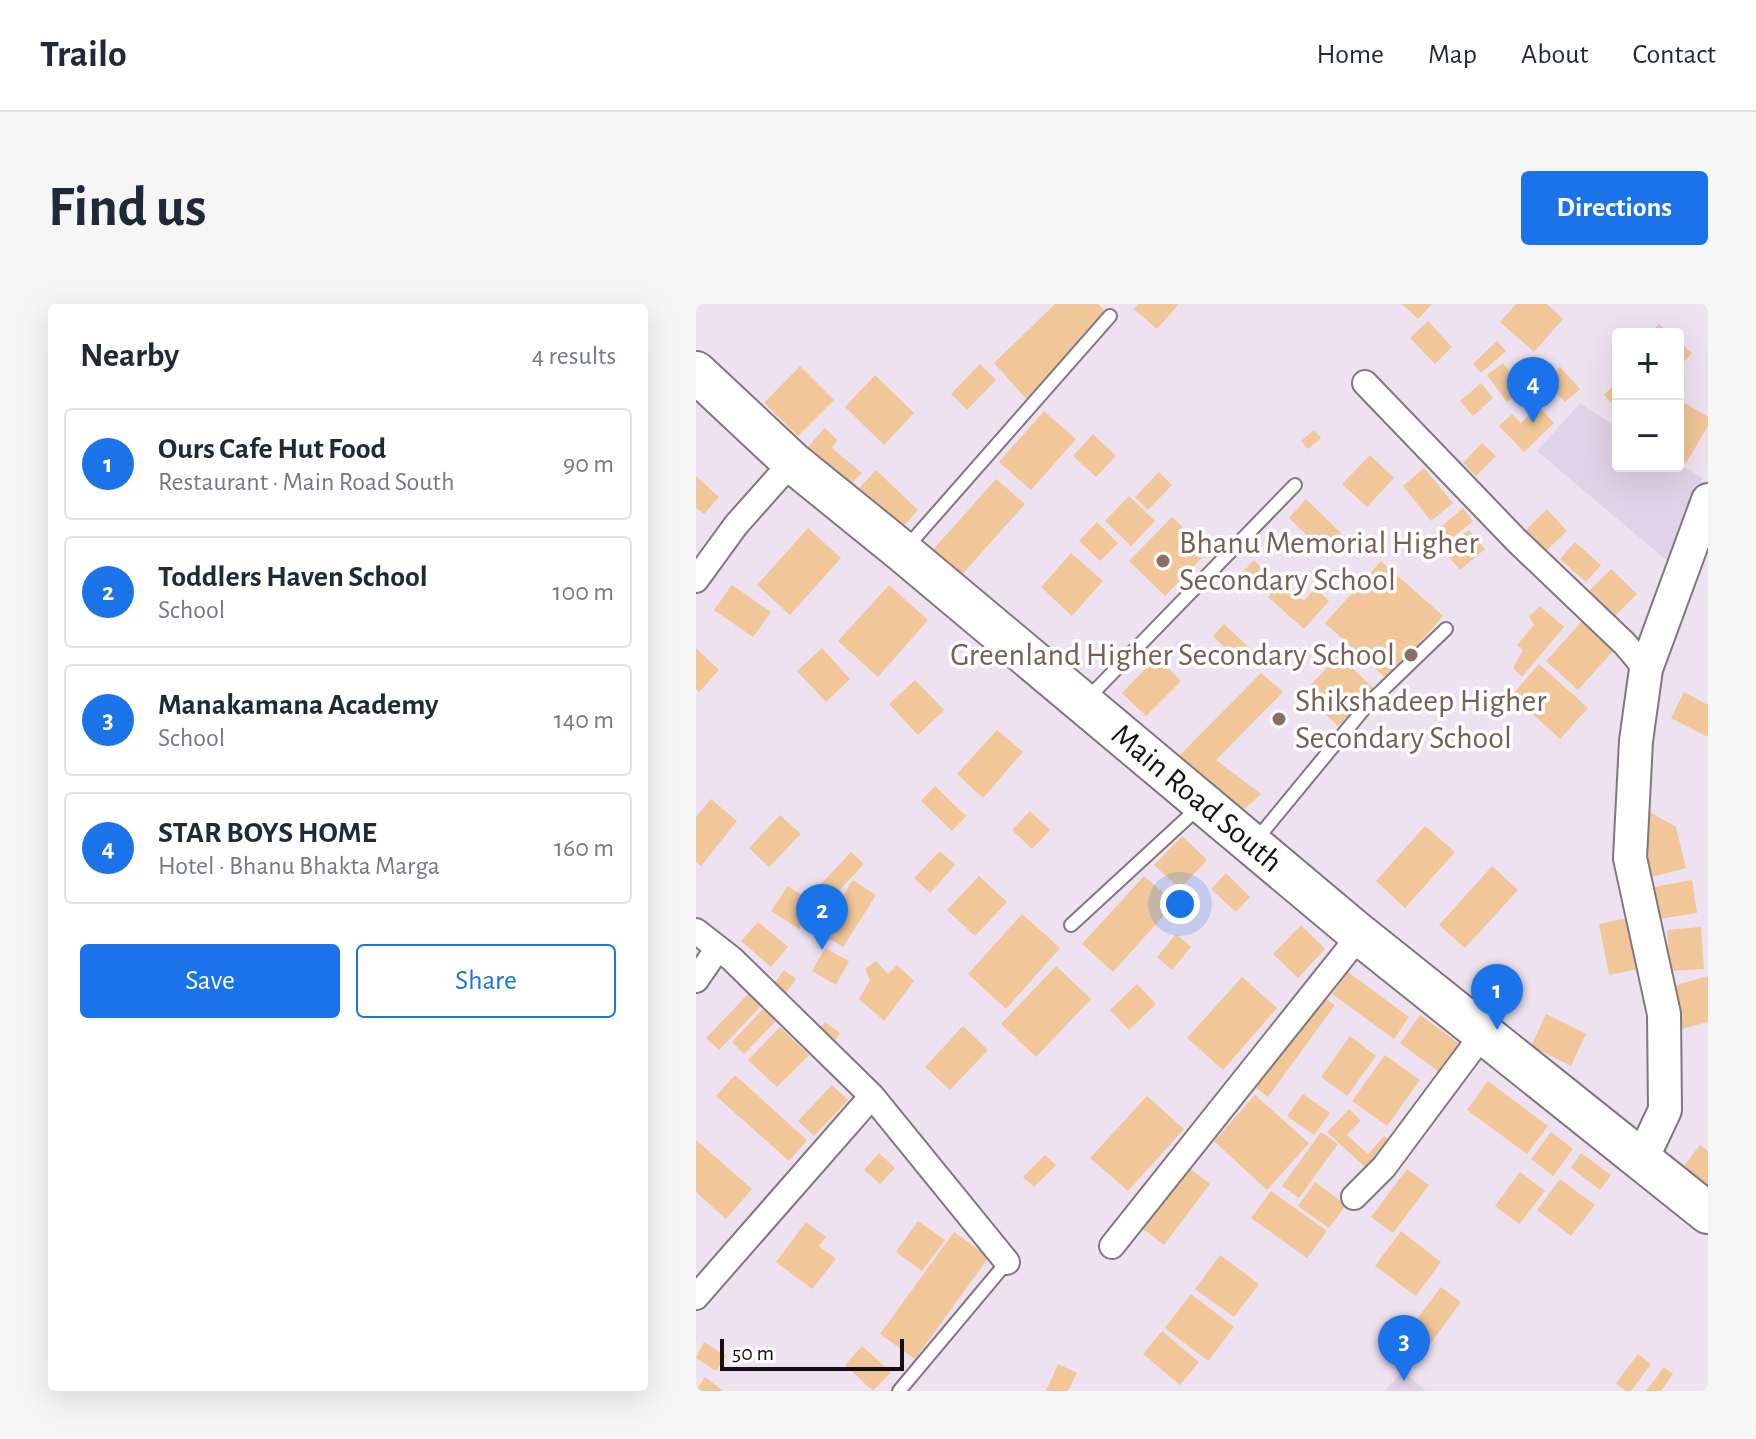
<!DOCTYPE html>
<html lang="en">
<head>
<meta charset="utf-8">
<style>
	:root { --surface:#fff; --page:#f6f6f7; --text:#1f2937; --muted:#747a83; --line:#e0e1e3; --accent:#1a73e8 }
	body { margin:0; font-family:"Alegreya Sans",sans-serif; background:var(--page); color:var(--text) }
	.controls { position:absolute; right:24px; top:24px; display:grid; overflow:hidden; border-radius:8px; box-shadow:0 8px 32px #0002 }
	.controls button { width:72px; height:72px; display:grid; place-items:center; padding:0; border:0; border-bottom:2px solid var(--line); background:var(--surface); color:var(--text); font:40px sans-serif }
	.scale { position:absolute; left:24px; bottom:20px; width:184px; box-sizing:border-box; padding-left:8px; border:4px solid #151015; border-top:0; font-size:22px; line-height:28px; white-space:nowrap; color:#151015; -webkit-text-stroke:6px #fff; paint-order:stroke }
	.you { position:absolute; left:484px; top:600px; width:28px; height:28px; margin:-20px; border:6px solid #fff; border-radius:50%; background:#1a73e8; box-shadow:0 0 0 12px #1a73e833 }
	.badge { display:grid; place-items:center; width:52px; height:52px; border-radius:50%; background:var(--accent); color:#fff; font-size:26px; font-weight:700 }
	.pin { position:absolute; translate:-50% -66px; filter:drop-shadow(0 2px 4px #0008) }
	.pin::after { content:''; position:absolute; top:42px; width:28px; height:24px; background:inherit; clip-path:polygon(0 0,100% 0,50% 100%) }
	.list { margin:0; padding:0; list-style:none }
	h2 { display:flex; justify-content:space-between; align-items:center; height:104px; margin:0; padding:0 32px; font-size:34px }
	h2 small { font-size:26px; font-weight:400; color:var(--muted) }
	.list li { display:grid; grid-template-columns:52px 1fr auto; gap:24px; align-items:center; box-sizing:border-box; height:112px; margin:0 16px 16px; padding:0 16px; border:2px solid var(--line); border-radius:8px }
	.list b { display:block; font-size:30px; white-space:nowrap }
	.list p { margin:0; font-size:26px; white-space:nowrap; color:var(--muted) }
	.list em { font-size:26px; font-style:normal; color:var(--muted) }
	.actions { display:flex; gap:16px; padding:24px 32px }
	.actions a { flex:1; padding:18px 0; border:2px solid var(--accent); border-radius:8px; text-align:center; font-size:28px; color:var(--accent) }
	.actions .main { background:var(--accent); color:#fff }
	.map { position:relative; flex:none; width:1012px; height:1087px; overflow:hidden; border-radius:8px }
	header { display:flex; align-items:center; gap:48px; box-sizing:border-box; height:112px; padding:0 40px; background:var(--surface); border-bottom:2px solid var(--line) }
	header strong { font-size:38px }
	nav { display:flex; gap:44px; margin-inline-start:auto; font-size:28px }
	.intro { display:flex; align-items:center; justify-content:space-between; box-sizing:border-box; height:192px; padding:0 48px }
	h1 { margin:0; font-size:56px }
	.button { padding:20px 36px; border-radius:8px; background:var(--accent); color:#fff; font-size:28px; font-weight:700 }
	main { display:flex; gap:48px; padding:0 48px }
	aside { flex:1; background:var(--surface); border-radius:8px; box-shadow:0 8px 32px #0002 }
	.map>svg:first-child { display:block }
</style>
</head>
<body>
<header>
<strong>Trailo</strong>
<nav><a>Home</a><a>Map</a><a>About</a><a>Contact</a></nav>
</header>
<div class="intro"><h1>Find us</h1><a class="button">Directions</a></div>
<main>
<aside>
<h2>Nearby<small>4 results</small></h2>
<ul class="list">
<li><span class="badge">1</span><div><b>Ours Cafe Hut Food</b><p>Restaurant · Main Road South</p></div><em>90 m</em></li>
<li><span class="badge">2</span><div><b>Toddlers Haven School</b><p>School</p></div><em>100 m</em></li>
<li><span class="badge">3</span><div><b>Manakamana Academy</b><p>School</p></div><em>140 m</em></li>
<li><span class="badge">4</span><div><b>STAR BOYS HOME</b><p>Hotel · Bhanu Bhakta Marga</p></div><em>160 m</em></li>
</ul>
<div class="actions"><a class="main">Save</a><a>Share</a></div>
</aside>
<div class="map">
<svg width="1012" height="1087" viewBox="0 0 1012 1087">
	<rect width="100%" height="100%" fill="#efe2f0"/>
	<path fill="#e1d3e7" d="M884,99L922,124V162H982V160L1007,174L984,233L970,256L841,147Z
		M706,1067L730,1087H689Z"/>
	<path fill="#f1c698" d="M359,0H402L414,12L332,97L298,59Z
		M442,0H483L461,25L438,5Z
		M706,0H736L722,15Z
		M820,0H851L867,15L838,48L804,18Z
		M732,17L756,43L739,60L714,34Z
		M963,20L975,30H954Z
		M801,37L810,47L785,69L777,60Z
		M982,37L996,49L982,65Z
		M807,59L827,86L811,98L791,71Z
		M284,60L300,76L271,106L255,90Z
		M104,62L138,96L102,132L68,99Z
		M864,63L884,85L869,98L849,76Z
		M179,71L218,109L188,141L149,103Z
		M922,77V106L908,91Z
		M785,79L797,94L777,112L764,97Z
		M982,95L1012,113V122L990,159L982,154Z
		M842,102L858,119L828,148L803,122L816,110L825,119Z
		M348,107L380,135L335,186L303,158Z
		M129,124L141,136L136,144L166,169L149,186L107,148Z
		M618,126L625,134L612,145L605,137Z
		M397,130L420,152L400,173L377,152Z
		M786,139L800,152L780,172L767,159Z
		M674,151L698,174L671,203L646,180Z
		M728,164L757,199L735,217L707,182Z
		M180,166L222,206L206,224L163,184Z
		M463,168L476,181L452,206L439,193Z
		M0,172L23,193L8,210L0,204Z
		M300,175L329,200L263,274L235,248Z
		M433,192L459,217L435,242L409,217Z
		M610,195L646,230L628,248L593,214Z
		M767,204L777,217L749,240L739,228Z
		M851,205L871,227L849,248L829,227Z
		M476,213L512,247L469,292L433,257Z
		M401,218L422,239L404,257L383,237Z
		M112,224L145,254L94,311L61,281Z
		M773,226L789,245L764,266L748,247Z
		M879,238L905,261L890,278L864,255Z
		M375,249L407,277L376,312L345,283Z
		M558,256L578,276L566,288L546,269Z
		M685,257L747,312L691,375L629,319Z
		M915,265L941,290L916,315L890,290Z
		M586,277L608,297L619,284L633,297L608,325L572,293Z
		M36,281L75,308L57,333L18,306Z
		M193,281L232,316L182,373L142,337Z
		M844,302L868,323L826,373L817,364L827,346L821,341L838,321L833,313Z
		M887,316L919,345L882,386L850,357Z
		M528,320L561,351L549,363L517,332Z
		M0,344L23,366L3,388L0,385Z
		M126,344L154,375L130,398L101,367Z
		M643,351L678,385L642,422L607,389Z
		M461,353L485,377L450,412L426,389Z
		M843,360L892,404L864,435L816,391Z
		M565,369L587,388L520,456L565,490L543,510L476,459Z
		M219,376L248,406L222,431L193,400Z
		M988,388L1012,401V433L975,414Z
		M301,426L327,448L287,494L261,470Z
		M239,482L270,512L256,527L225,497Z
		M15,495L41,517L5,562L0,558V513Z
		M334,507L354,526L336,545L316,526Z
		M952,507L980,523L990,564L952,574Z
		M84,511L105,530L73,563L53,544Z
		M729,522L759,548L709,604L680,577Z
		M486,532L511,556L484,585L458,561Z
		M244,547L259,561L234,589L218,574Z
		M155,548L168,560L137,593L124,581Z
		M796,562L822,586L769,644L743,621Z
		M530,569L554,593L540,608L515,585Z
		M283,572L311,598L279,632L251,606Z
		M448,572L479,599L417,668L386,640Z
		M157,576L180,591L147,643L124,629Z
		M996,576L1001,609L963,615L958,583Z
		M92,582L119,600L103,625L75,607Z
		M326,610L364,644L310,705L272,670Z
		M936,613L947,664L913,671L903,620Z
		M62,618L92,643L75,663L45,637Z
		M605,621L629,645L602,674L577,650Z
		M1005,623L1008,665L974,667L971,626Z
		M480,630L495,643L476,666L461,653Z
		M129,644L153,657L140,681L116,667Z
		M180,657L192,670L201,661L218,677L188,717L163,695L174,676L169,665Z
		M360,662L395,695L340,753L305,720Z
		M88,666L100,675L89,690L77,681Z
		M652,668L713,713L698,735L636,690Z
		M1012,672V718L981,726L970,684Z
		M546,673L581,704L527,766L491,734Z
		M441,680L460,700L433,726L414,706Z
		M53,689L66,701L23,746L10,734Z
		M621,689L639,701L572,793L555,780Z
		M67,705L80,717L48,750L36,738Z
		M850,710L890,730L875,762L835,742Z
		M724,711L768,743L747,771L704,739Z
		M129,718L144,729L137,739L122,727Z
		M267,722L292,746L254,786L229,763Z
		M84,723L113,751L81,783L52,756Z
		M654,732L680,752L651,792L625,773Z
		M689,751L724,776L691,822L656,797Z
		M39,771L111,836L93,857L20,792Z
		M792,777L852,822L831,850L771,806Z
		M136,781L152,796L118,832L102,817Z
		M607,790L634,809L618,831L591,812Z
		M559,791L613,839L571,886L518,837Z
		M451,792L488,825L432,887L394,854Z
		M653,805L665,816L651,831L672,850L688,832L695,838L671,865L631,828Z
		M625,828L642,840L603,894L586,882Z
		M855,828L877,845L857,872L835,855Z
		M0,836L56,885L30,915L0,888Z
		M1004,841L1012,847V883L987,863Z
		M183,849L199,864L184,880L168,866Z
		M885,849L915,871L904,886L875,864Z
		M349,851L360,861L338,883L327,873Z
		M492,863L514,880L468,941L446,924Z
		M711,865L733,881L697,929L675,913Z
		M824,868L849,887L823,920L799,902Z
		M864,875L899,901L875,932L841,906Z
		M619,878L650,901L633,924L602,902Z
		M575,887L631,927L611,954L555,914Z
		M222,917L249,936L226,967L200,948Z
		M110,918L130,933L123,942L140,955L116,985L80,958Z
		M705,927L745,958L720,992L679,962Z
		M258,928L293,953L219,1055L184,1030Z
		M524,951L563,980L538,1013L499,985Z
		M745,983L765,998L721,1058L700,1043Z
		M495,990L538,1023L512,1057L469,1024Z
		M466,1027L503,1058L484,1081L447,1050Z
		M8,1038L30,1052L20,1067L0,1054Z
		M166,1042L195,1068L177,1087L149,1061Z
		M942,1050L955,1060L935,1087H930L920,1079Z
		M362,1060L381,1069L372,1087H350Z
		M968,1063L977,1070L965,1087H950Z
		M9,1073L27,1087H0Z"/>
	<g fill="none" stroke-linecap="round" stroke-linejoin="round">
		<defs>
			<path id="service" d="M210,244L414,12
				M392,394L599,181
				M560,536L672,400L750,325
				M375,621L502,504
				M203,1087L311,958"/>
			<path id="minor" d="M669,79L821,237L929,340L950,365
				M0,276L40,221L96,158
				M0,627L36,655L176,792L0,993
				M0,676L22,644
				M176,792L311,958
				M658,893L688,863L787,730
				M416,942L664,631"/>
			<path id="tertiary" d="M945,857L969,806L968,710L934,554L940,437L950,365L1012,196"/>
			<path id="primary" d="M0,68L96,158L207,248L664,631L1012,909"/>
		</defs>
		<use href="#service" stroke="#817682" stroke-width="16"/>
		<use href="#minor" stroke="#817682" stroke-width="28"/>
		<use href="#tertiary" stroke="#817682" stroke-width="36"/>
		<use href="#primary" stroke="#817682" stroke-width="44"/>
		<use href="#service" stroke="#fff" stroke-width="12"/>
		<use href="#minor" stroke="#fff" stroke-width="24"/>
		<use href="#tertiary" stroke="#fff" stroke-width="32"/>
		<use href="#primary" stroke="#fff" stroke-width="40"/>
	</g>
	<g fill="#8d6e63" stroke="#fff" stroke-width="3">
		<circle cx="467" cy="257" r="8"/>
		<circle cx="715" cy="351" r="8"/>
		<circle cx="583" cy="415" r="8"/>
	</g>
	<g text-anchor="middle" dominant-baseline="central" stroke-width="7" stroke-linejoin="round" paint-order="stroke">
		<g font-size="32" fill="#785e54" stroke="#fff" text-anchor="start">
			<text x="483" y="239">Bhanu Memorial Higher<tspan x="483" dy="37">Secondary School</tspan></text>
			<text x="699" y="351" text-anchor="end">Greenland Higher Secondary School</text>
			<text x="599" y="397">Shikshadeep Higher<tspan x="599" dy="37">Secondary School</tspan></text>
		</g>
		<g font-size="32" fill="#151015" stroke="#fff">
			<text transform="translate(501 494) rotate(40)">Main Road South</text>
		</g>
	</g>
</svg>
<div class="controls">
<button>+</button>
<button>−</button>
</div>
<div class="scale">50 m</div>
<div class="you"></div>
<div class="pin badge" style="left:801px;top:726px">1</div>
<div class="pin badge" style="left:126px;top:646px">2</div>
<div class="pin badge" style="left:708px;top:1077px">3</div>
<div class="pin badge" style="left:837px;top:119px">4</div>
</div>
</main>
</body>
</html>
